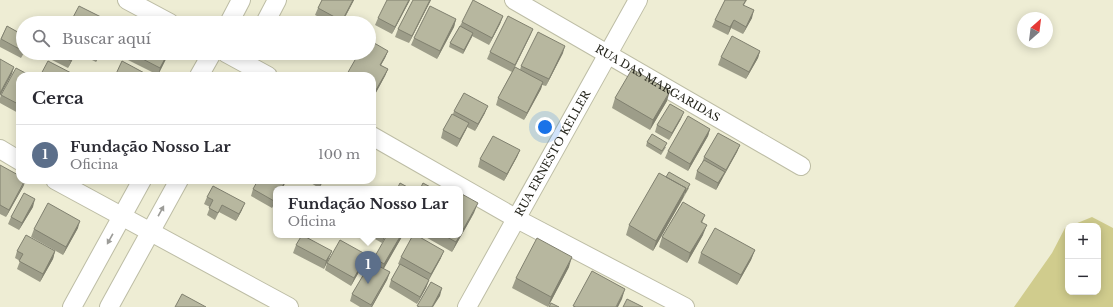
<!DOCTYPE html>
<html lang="es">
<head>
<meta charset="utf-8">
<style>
	:root { --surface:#fff; --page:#f2f2f3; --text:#2b2b33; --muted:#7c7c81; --line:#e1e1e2; --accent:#111827 }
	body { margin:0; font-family:"Libre Baskerville",serif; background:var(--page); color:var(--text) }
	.controls { position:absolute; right:12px; bottom:12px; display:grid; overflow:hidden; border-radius:8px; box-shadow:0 2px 10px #0003 }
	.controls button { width:36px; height:36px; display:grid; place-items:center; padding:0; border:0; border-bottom:1px solid var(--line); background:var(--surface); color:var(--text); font:20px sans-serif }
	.compass { position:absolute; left:1017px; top:12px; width:36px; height:36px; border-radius:50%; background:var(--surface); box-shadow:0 2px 10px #0003; rotate:28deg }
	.you { position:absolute; left:545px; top:127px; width:14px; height:14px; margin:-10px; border:3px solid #fff; border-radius:50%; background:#1a73e8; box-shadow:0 0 0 6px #1a73e833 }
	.badge { display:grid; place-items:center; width:26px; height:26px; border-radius:50%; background:var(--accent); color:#fff; font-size:13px; font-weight:700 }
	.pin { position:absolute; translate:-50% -33px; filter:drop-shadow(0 1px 2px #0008) }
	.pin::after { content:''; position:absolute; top:21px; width:14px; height:12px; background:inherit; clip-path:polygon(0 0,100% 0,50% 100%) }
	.popup { position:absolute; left:273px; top:186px; width:190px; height:52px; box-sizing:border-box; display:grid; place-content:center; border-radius:8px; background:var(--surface); filter:drop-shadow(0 1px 3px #0005); font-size:13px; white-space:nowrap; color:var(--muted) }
	.popup b { font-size:15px; color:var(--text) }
	.popup::after { content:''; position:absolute; left:50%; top:100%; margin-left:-8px; border:8px solid transparent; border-top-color:var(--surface) }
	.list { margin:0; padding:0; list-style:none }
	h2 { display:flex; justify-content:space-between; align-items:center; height:52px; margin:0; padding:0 16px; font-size:17px }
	h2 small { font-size:13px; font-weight:400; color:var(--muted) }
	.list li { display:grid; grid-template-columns:26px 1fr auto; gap:12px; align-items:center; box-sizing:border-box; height:60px; padding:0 16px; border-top:1px solid var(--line) }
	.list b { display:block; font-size:15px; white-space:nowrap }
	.list p { margin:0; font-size:13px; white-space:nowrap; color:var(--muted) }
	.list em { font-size:13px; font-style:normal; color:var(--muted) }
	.icon { flex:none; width:22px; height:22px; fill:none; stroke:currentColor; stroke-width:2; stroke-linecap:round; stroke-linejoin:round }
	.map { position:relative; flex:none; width:1113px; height:307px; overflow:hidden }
	.search { position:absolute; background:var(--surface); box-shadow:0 2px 10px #0003; left:16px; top:16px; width:360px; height:44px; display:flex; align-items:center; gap:10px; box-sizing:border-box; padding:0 14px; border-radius:22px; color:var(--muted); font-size:15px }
	.panel { position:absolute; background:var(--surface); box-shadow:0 2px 10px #0003; left:16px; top:72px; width:360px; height:112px; border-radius:12px }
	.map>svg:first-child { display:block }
</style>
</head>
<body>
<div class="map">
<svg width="1113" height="307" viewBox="0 0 1113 307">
	<rect width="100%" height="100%" fill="#eeedd4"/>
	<path fill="#d0cc8d" d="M1092,217L1113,228V307H1014L1052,253L1065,228L1068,227V292H1098V226H1070Z"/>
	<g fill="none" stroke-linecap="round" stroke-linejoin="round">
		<defs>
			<g id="minor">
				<path d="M127,0L170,23"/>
				<path id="s1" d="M514,0L801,166"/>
				<path d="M229,23L241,0"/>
				<path d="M265,23L277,0"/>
				<path d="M226,53L268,76"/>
				<path d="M199,76L212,53"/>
				<path d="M372,136L517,219L685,307"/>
				<path d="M0,149L20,161"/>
				<path d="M55,180L289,307"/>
				<path d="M72,307L142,180"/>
				<path d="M109,307L179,180"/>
				<path id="s2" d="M467,307L638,0"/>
			</g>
		</defs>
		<use href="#minor" stroke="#bdbda5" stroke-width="20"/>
		<use href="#minor" stroke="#fff" stroke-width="18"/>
	</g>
	<path fill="#9d9d89" d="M322,0H354L342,23H330L315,15L318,8Z
		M410,0L392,34L375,25L378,18Z
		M431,0L409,43L395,37L398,29Z
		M725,0H747L744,5L752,18L743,34L731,28L728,35L712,27L715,20Z
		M503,16L500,24L489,45L472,36L463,54L449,47L450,43L460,26L462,22Z
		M456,19L454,27L437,59L411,45L414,38Z
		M7,26L23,35V53H24L21,58L0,47V40Z
		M533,29L530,36L515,67L520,70L521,66L563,53L546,86L542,85L541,89L524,120L496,105L498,98L512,72L487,59L490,52Z
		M388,51L385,58L381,65L388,69L385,76L373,98L372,97V76H346L347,74Z
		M760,51L758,58L746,79L718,65L721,57Z
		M52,53H76L68,68L50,59Z
		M78,53H101L96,62Z
		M127,53H169L158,75L126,59L128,54Z
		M20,76V114L0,103V98L1,95Z
		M615,98L667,101L650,130L612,108Z
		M454,111L485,113L475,131L467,127L457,147L441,138L443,130L453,114Z
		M681,119L669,140L655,132L657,125Z
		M710,129L708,136L688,171L665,158L668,151Z
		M647,142L666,147L661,155L646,146Z
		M740,145L737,152L716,190L695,179L697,171L702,163L704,157Z
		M520,150L517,157L504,181L478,167L480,159Z
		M0,166L26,180L23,187L6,217L0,214Z
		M666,177L689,188L653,251L626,235L629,225Z
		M306,180H324L319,188Z
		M253,189L276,200L272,208L251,196Z
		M207,197L242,210L236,221L219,212L215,220L207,215L210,207L204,204Z
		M33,207L19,230L8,224L11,217Z
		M474,213L452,252L422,235H460Z
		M705,215L702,223L703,235L687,263L659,247L662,237Z
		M78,228L63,255L31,237L34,229Z
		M368,235H386L382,243Z
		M403,235L383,269L390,272L387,280L372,307H360L350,301L352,294L372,263L374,258Z
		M296,245L329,258L324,269L293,253Z
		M755,250L751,260L737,285L698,263L701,253Z
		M17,251H55L53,259L40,282L17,269L20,261L15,258Z
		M367,255L364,263L351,286L325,270L327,263Z
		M401,257L441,258L429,280L426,288L417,304L389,287L391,280L400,265L398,264Z
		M569,267L548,307L512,288L516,278Z"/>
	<path fill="#80806f" d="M353,0H354L342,23Z
		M409,0H410L392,34L395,27Z
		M430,0H431L409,43L412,36Z
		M754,10L752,18L743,34L746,27Z
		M503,16L500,24L489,45L492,38Z
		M456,19L454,27L437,59L440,51Z
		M734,20L731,28L728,35L730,27Z
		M533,29L530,36L512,72L515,65Z
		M473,33L472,37L463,54L464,50Z
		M565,46L563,53L546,86L549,79Z
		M388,51L385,58L377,72L380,65Z
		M760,51L758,58L746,79L749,72Z
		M75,53H76L68,68L71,61Z
		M99,53H101L96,62Z
		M168,53H169L158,75L160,68Z
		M14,67L12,74L0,96V93Z
		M388,69L385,76L373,98L376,90Z
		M543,82L541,89L524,120L527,113Z
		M670,91L667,101L650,130L653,120Z
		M488,106L485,113L475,131L478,124Z
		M684,112L681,119L669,140L672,133Z
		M469,123L466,130L457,147L460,139Z
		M710,129L708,136L688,171L690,164Z
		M740,145L737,152L723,177L726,170Z
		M520,150L517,157L504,181L507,174Z
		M725,172L722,179L716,190L718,183Z
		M26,180L23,187L6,217L9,210Z
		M286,180H287L282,189H281Z
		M322,180H324L319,188Z
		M686,188L683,198L653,251L656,241Z
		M276,198V200L272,208L274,201Z
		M35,199L33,207L19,230L22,223Z
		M245,203L242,210L236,221L239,214Z
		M478,203L474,213L452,252L456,242Z
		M80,221L78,228L63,255L66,247Z
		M707,225L703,235L687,263L690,253Z
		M385,235H386L382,243L384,236Z
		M401,235H403L382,272L384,264Z
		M755,250L751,260L737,285L741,275Z
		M55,251L53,259L40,282L43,274Z
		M332,251L329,258L324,269L326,261Z
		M444,251L441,258L428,281L431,274Z
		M367,255L364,263L351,286L354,278Z
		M572,257L569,267L548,307L551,297Z
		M390,272L387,280L372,307H371Z
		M429,280L426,288L417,304L420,297Z
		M442,288L440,296L433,307H432Z
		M625,289L622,299L618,307H616Z"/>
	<path fill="#b7b79f" stroke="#80806f" d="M322,0H353L342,21L318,8Z
		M387,0H409L395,27L378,18Z
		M413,0H430L412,36L398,29Z
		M473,0L503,16L492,38L462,22Z
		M725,0H746L743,5L754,10L746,27L734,20L730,27L715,20Z
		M79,6L113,23H70Z
		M430,6L456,19L440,51L414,38Z
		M508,16L533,29L515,65L490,52Z
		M7,26L23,35V51L1,39Z
		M460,26L473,33L464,50L450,43Z
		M538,32L565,46L549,79L521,66Z
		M732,36L760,51L749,72L721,57Z
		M369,40L388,51L380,65L388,69L376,90L372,88V76H350L347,74L359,53H369Z
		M56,53H75L71,61Z
		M131,53H168L160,68Z
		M0,59L14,67L0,93Z
		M48,61L75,75L74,76H40Z
		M122,61L150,76H115Z
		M515,67L543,82L527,113L498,98Z
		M16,68L31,76H20V105L1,95Z
		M632,69L670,91L653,120L615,98Z
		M464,93L488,106L478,124L454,111Z
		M670,104L684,112L672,133L657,125Z
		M452,114L469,123L460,139L443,130Z
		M688,116L710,129L690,164L668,151Z
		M718,133L740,145L726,170L704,157Z
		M652,134L667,143L662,151L647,142Z
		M493,136L520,150L507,174L480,159Z
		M704,160L725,172L718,183L697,171Z
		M0,165L20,176V180H25L9,210L0,205Z
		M669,172L690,184L685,193L686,188L666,177Z
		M659,173L686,188L656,241L629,225Z
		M258,180H286L281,189H276V198L274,201L253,189Z
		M400,183L411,189H397Z
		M423,183L434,189H420Z
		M213,186L245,203L239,214L222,205L218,213L209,208L213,200L207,197Z
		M24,193L35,199L22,223L11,217Z
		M460,193L478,203L460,235Z
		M683,202L705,215L701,222L707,225L690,253L662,237Z
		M48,203L80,221L66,247L34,229Z
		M715,228L755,250L741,275L701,253Z
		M26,235L55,251L43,274L19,261L23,254L17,251Z
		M302,235L332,251L326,261L296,245Z
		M387,235H401L384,264L374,258Z
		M413,235H416L444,251L431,274L401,257Z
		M443,235H460L456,242Z
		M537,238L572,257L551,297L516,278Z
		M340,240L367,255L354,278L327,263Z
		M371,262L390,272L371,305L352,294Z
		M400,264L429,280L420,297L391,280Z
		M592,271L625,289L616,307H576L573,306Z
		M431,282L442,288L432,307H420L417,306Z
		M182,294L206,307H175Z
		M627,299L643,307H623Z
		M551,303L559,307H549Z"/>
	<defs><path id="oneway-solid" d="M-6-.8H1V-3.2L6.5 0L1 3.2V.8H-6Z"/></defs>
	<g fill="#9c9c98">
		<use href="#oneway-solid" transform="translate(161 211) rotate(-61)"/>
		<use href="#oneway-solid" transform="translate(110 239) rotate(119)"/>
	</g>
	<g text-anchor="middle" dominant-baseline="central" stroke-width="3.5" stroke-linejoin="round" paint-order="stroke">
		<g font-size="11" fill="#24241b" stroke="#fff">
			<text stroke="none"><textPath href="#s1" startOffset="166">RUA DAS MARGARIDAS</textPath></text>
			<text stroke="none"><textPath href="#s2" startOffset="176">RUA ERNESTO KELLER</textPath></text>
		</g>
	</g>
</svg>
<div class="controls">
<button>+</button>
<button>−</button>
</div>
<svg class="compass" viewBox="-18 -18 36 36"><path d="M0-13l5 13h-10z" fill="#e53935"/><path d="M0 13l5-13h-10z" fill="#7c7c81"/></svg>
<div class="you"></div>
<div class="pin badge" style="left:368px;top:284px;background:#5c6f8a">1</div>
<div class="popup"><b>Fundação Nosso Lar</b>Oficina</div>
<div class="search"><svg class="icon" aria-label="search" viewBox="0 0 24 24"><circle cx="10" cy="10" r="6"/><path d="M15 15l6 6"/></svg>Buscar aquí</div>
<section class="panel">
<h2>Cerca<small></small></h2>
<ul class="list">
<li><span class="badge" style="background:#5c6f8a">1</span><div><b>Fundação Nosso Lar</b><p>Oficina</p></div><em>100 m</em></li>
</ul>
</section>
</div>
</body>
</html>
